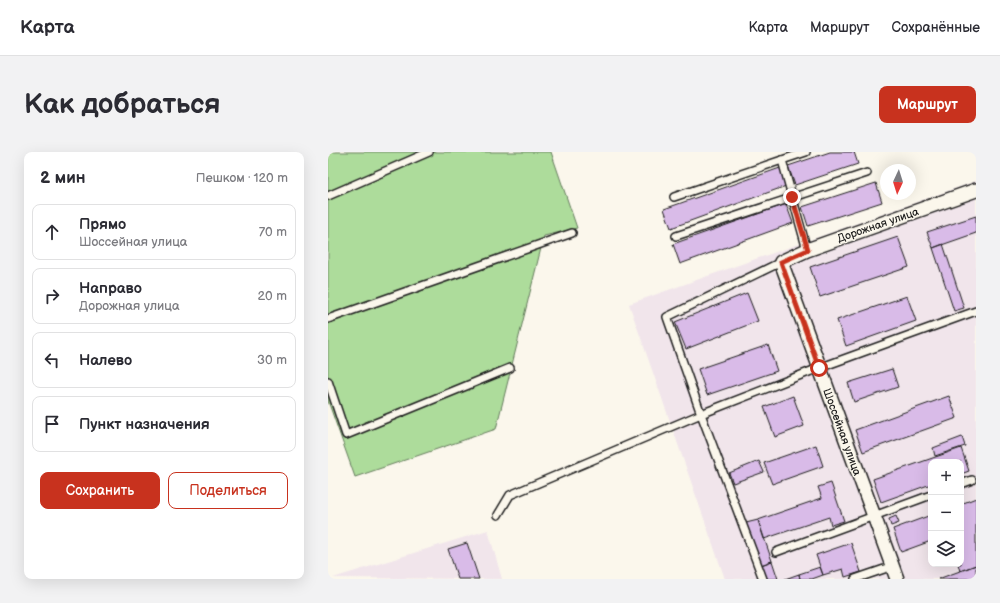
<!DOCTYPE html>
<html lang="ru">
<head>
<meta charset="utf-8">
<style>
	:root { --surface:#fff; --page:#f2f2f3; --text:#2b2b33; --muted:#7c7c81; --line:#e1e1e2; --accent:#c8321e }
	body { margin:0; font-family:"Balsamiq Sans",sans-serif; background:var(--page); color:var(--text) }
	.controls { position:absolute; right:12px; bottom:12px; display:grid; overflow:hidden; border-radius:8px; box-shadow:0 4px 16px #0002 }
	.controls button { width:36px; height:36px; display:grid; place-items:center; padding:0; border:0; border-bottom:1px solid var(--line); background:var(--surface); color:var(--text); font:20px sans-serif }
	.compass { position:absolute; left:552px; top:12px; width:36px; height:36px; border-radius:50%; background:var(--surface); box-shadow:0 4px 16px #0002; rotate:184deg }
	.stop { position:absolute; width:12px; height:12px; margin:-9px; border:3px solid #c8321e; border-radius:50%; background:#fff }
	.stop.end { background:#c8321e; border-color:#fff; box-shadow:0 1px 4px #0008 }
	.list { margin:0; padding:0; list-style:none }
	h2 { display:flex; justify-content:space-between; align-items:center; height:52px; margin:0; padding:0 16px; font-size:17px }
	h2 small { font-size:13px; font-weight:400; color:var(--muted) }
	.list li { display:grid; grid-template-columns:26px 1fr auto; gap:12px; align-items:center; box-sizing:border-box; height:56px; margin:0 8px 8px; padding:0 8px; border:1px solid var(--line); border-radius:8px }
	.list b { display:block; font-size:15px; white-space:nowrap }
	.list p { margin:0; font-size:13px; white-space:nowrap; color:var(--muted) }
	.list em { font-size:13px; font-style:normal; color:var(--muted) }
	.actions { display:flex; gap:8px; padding:12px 16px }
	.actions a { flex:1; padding:9px 0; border:1px solid var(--accent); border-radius:8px; text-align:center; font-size:14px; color:var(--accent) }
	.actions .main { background:var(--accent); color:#fff }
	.icon { flex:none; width:22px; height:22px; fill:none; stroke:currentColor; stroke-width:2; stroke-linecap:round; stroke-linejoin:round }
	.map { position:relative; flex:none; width:648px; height:427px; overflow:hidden; border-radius:8px }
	header { display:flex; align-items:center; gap:24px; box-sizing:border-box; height:56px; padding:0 20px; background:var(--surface); border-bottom:1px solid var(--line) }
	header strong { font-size:19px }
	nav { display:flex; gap:22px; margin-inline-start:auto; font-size:14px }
	.intro { display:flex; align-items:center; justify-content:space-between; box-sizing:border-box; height:96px; padding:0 24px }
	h1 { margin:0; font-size:28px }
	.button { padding:10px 18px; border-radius:8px; background:var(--accent); color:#fff; font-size:14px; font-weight:700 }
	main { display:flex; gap:24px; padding:0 24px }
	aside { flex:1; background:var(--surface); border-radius:8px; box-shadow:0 4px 16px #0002 }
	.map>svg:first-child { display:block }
</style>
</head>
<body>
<header>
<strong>Карта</strong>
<nav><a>Карта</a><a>Маршрут</a><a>Сохранённые</a></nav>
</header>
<div class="intro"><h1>Как добраться</h1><a class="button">Маршрут</a></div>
<main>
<aside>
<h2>2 мин<small>Пешком · 120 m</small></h2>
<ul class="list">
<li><svg class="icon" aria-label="ahead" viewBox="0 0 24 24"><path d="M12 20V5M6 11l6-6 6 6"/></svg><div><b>Прямо</b><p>Шоссейная улица</p></div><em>70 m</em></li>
<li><svg class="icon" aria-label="right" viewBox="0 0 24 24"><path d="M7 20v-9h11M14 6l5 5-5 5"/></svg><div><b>Направо</b><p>Дорожная улица</p></div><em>20 m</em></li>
<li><svg class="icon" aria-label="left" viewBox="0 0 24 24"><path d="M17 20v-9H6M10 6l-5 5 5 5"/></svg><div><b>Налево</b></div><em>30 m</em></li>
<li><svg class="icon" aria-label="arrive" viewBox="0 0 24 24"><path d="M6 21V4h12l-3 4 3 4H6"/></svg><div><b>Пункт назначения</b></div></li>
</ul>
<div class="actions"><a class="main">Сохранить</a><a>Поделиться</a></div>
</aside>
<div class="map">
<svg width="648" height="427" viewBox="0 0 648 427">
	<rect width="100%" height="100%" fill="#fbf7ec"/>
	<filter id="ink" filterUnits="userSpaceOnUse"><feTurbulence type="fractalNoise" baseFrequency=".025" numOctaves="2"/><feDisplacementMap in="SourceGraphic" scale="8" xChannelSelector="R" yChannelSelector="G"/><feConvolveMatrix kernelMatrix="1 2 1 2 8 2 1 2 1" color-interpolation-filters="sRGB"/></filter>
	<g filter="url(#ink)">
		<path fill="#f1e5eb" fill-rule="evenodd" d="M648,29V427H397L301,152ZM603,310H633V412H603Z
			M160,378L174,427L5,426Z"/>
		<path fill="#addc9b" stroke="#647c5c" d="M0,0H223L249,76L216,84L168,277L27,325L0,249Z"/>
		<path fill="#d9bbe8" stroke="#1c1c1c" d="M502,0H526L530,12L467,33L460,14Z
			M452,16L458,34L343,76L336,57Z
			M548,31L554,50L480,74L474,55Z
			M458,52L465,71L352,112L345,92Z
			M648,64V81L605,96L599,80Z
			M570,85L581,115L492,145L482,115Z
			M615,92L636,156L626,159L605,96Z
			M419,141L430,169L358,197L347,170Z
			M579,144L588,169L518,194L509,168Z
			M440,193L449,219L379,243L370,217Z
			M564,217L570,235L526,250L520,231Z
			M465,244L476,274L447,285L436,255Z
			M621,244L629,266L535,300L527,278Z
			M634,285L637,294L607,304L605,296Z
			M488,293L495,314L444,332L436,311Z
			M633,296L641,319L633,322V310H603V332L553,350L545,327Z
			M431,309L436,320L405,331L401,321Z
			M503,331L516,369L503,373L501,365L436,387L430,368L494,346L490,335Z
			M648,346V413L632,419L630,412H633V352Z
			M603,363V389L573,400L565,377Z
			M568,364L571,371L563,374L561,367Z
			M430,368L444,409L433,413L418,371Z
			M139,391L151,427H130L120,397Z
			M523,391L533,420L517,425L515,417L495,423L488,403Z
			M444,409L450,427H437L433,413Z
			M648,413V427H610L632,419Z
			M492,415L495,423L484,427H472L471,422Z
			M471,422L472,427H457Z"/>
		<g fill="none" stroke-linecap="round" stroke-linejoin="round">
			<defs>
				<path id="service" d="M454,8L478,0
					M0,44L101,0
					M346,45L454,8L479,98
					M348,84L539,21
					M0,167L244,81
					M0,229L18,283L182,216
					M633,332L644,328
					M170,363L182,343L373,262L339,165L453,110
					M448,400L603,343
					M435,427L373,262L491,216L648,159
					M527,427L565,414"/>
				<path id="minor" d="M569,427L453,110L479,98L648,38"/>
			</defs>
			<use href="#service" stroke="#1c1c1c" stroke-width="10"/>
			<use href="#minor" stroke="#1c1c1c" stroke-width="16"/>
			<use href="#service" stroke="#fbf7ec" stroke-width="7"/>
			<use href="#minor" stroke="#fbf7ec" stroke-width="13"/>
		</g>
	</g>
	<g fill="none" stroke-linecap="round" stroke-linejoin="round" filter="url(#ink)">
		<path stroke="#c8321e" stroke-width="5" d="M464,45L480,98L453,110L491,216"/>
	</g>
	<g text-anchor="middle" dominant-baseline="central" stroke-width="3" stroke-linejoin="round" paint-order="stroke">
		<g font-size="11" fill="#1c1c1c" stroke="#fbf7ec">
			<text transform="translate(550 73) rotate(-19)">Дорожная улица</text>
			<text transform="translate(514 280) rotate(70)">Шоссейная улица</text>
		</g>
	</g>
</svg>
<div class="controls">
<button>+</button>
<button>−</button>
<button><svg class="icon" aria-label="layers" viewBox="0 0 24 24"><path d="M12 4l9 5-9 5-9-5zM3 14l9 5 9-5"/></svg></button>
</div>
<svg class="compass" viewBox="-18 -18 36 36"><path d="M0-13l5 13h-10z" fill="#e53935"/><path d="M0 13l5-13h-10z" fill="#7c7c81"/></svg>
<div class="stop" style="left:491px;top:216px"></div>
<div class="stop end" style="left:464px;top:45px"></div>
</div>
</main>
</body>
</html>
